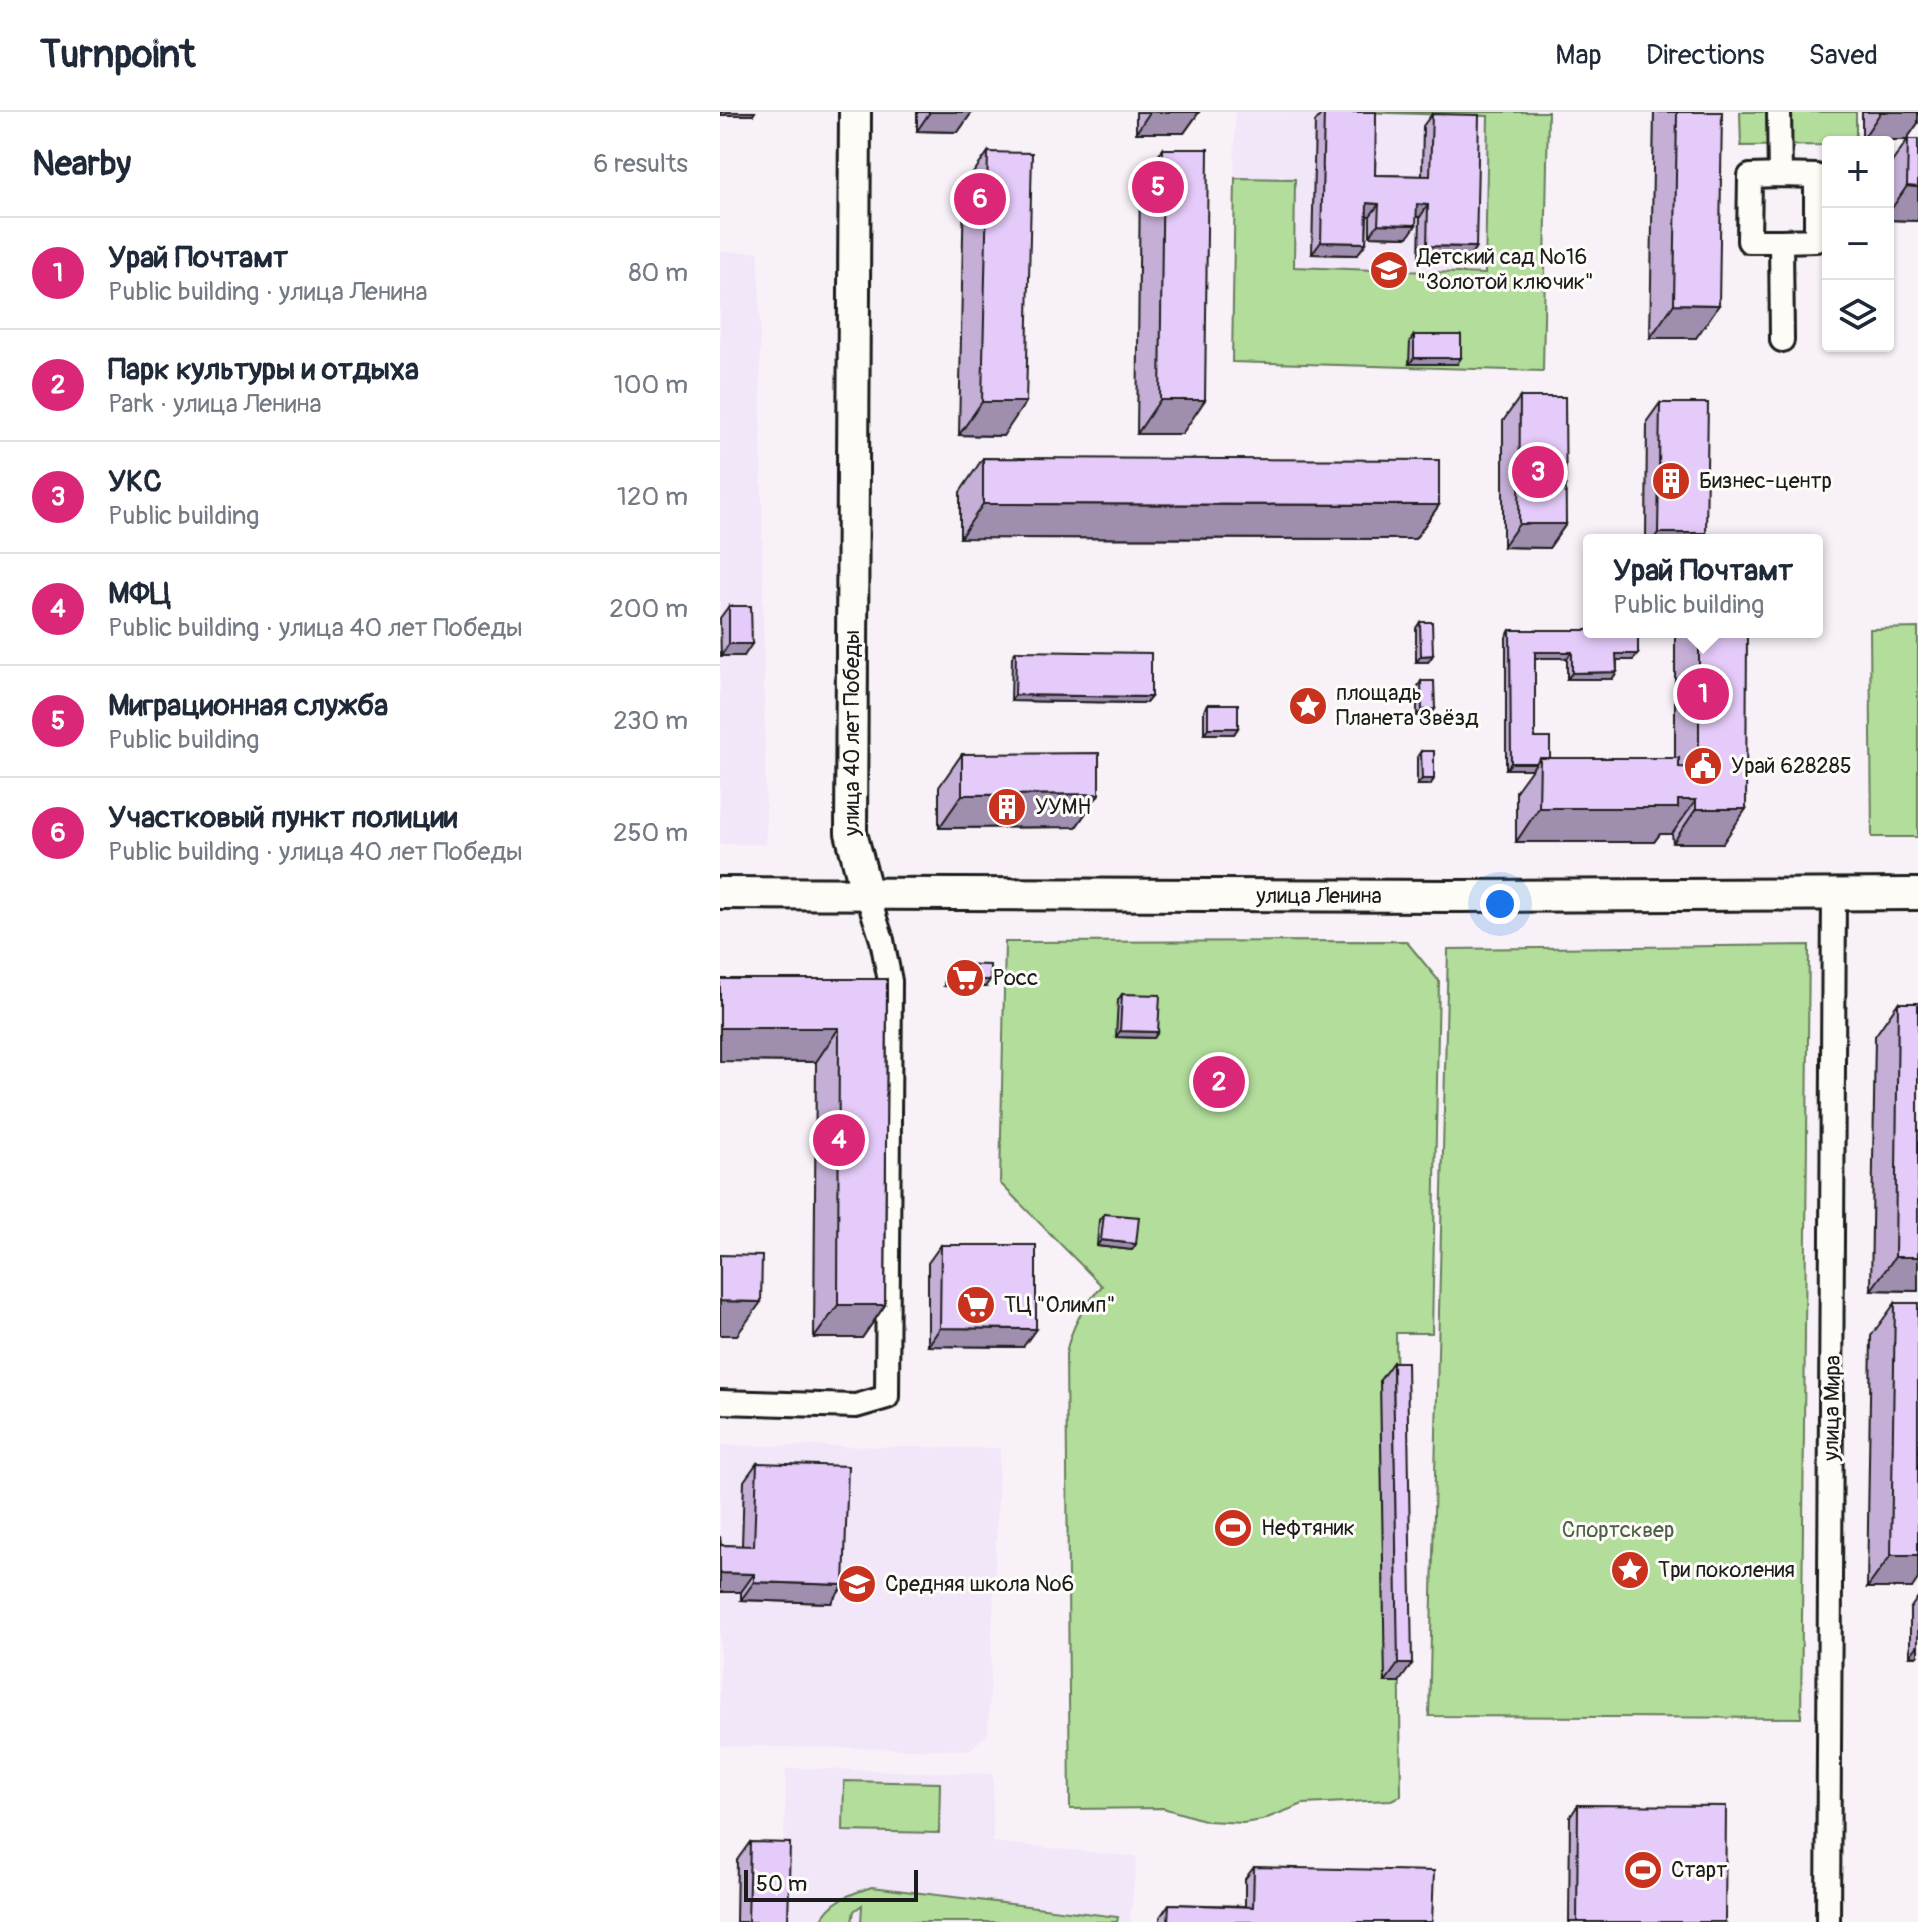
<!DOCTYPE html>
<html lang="en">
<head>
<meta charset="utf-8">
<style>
	:root { --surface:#fff; --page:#f6f6f7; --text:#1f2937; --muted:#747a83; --line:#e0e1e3; --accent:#db2777 }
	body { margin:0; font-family:Pangolin,sans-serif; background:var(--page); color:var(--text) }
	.controls { position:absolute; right:24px; top:24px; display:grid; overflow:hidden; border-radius:8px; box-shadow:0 2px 6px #0004 }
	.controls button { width:72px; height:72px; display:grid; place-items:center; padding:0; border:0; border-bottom:2px solid var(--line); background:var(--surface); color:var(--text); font:40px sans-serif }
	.scale { position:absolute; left:24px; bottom:20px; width:174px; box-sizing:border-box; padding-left:8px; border:4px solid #1c1c1c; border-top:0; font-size:22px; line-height:28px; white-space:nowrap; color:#1c1c1c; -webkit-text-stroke:6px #fdfcf7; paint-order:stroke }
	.you { position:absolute; left:780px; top:792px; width:28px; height:28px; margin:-20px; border:6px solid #fff; border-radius:50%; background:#1a73e8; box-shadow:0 0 0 12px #1a73e833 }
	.badge { display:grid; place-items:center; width:52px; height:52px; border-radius:50%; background:var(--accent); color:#fff; font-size:26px; font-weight:700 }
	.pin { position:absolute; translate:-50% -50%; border:4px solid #fff; box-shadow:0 2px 8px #0006 }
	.popup { position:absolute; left:863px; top:422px; width:240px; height:104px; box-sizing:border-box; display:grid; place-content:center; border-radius:8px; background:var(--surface); filter:drop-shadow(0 2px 6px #0005); font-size:26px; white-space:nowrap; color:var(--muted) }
	.popup b { font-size:30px; color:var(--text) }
	.popup::after { content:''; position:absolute; left:50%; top:100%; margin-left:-16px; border:16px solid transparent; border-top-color:var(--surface) }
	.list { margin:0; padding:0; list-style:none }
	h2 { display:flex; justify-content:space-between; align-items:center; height:104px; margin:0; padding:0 32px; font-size:34px }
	h2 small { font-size:26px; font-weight:400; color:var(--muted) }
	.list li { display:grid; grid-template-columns:52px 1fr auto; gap:24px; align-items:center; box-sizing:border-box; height:112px; padding:0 32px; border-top:2px solid var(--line) }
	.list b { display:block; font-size:30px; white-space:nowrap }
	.list p { margin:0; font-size:26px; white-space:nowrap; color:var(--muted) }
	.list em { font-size:26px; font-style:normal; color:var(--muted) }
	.icon { flex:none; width:44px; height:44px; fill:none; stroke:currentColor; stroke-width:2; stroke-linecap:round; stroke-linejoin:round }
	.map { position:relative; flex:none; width:1198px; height:1810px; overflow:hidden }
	header { display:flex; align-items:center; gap:48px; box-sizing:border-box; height:112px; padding:0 40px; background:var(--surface); border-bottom:2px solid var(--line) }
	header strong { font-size:38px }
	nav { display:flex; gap:44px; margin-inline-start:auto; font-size:28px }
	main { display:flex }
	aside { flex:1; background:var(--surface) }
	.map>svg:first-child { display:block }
</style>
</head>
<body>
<header>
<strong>Turnpoint</strong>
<nav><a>Map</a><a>Directions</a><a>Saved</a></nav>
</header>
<main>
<aside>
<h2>Nearby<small>6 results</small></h2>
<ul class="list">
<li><span class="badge">1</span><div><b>Урай Почтамт</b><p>Public building · улица Ленина</p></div><em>80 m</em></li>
<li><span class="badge">2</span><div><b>Парк культуры и отдыха</b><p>Park · улица Ленина</p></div><em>100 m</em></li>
<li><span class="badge">3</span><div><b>УКС</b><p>Public building</p></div><em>120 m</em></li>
<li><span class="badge">4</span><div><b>МФЦ</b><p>Public building · улица 40 лет Победы</p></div><em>200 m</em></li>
<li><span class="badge">5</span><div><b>Миграционная служба</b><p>Public building</p></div><em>230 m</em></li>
<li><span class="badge">6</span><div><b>Участковый пункт полиции</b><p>Public building · улица 40 лет Победы</p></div><em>250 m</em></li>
</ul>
</aside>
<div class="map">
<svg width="1198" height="1810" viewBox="0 0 1198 1810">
	<rect width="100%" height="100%" fill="#f8f2f8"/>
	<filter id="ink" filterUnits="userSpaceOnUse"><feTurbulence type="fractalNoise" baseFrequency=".0125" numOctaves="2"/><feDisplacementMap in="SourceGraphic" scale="16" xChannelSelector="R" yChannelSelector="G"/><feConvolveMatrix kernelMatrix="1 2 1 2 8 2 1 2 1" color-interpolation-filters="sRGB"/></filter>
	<g filter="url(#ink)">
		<path fill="#f2e6f9" d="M515,0H828L823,259L512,250Z
			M0,140H39L46,732H0Z
			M0,1333L280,1336L268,1622L249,1638L0,1634Z
			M75,1656L273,1662V1730L417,1745L410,1810H62L66,1657Z"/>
		<path fill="#b2dd9b" stroke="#677c5c" stroke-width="2" d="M635,0H828L823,259L512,250L515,66L575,67L574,155L765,162L768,4Z
			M1020,0H1136V30H1108V33L1021,34Z
			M1198,516V725H1152L1150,517Z
			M686,829L719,869L712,1221H676L681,1684L671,1688L583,1692L542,1708L523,1711L487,1709L443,1696L350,1697L346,1242C351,1215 363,1195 382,1174L280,1071L285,830Z
			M1089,833L1081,1606L709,1604L728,837Z
			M124,1669L220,1671L219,1721L123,1719Z
			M152,1775L398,1805L397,1810H141L142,1793L134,1799L132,1810H100C111,1788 130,1782 152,1775Z"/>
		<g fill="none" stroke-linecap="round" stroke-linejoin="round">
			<defs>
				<path id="street" d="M1059,0L1060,63L1030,64L1029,129H1061L1062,228
					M1060,63L1096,64V128L1061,129
					M0,1290L136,1294L167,1285L170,869L162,828L147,782
					M1108,1810L1114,782"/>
				<path id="secondary" d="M135,0L131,721L147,782
					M0,781L731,784L1198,782"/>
			</defs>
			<use href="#street" stroke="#1c1c1c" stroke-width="28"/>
			<use href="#secondary" stroke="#1c1c1c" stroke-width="36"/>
			<use href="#street" stroke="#fdfcf7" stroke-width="22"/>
			<use href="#secondary" stroke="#fdfcf7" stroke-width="30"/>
		</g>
		<path fill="#c5afd7" stroke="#1c1c1c" stroke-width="2" d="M197,0H252L238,20L197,19Z
			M416,0H479L464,21H416Z
			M603,0H656L655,63L702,64L703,14L712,2L756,135L747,147L699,146L700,105H696L688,125L650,124V104H647L646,131L637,143L592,142L595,10Z
			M934,0H1002L976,226H930Z
			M1142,0H1198V11L1186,28H1142Z
			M1188,27H1198V109L1168,108V56Z
			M443,37L462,322H417L420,70Z
			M268,40L283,324L239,323L244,74Z
			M694,223L737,252H689L690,229Z
			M800,285L846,412L829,436L783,435V309Z
			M940,291L982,428H926L927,309Z
			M263,346L719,393L695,427L240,426V380Z
			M9,494L24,544H1L0,506Z
			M700,510L713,543L708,550H696V516Z
			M790,518L913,548H897V560L892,567H847V546H815V626L830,646H955V521L956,520H1027L1003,731H953L952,722H940L934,730H796V679L812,657H786V525Z
			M296,539L431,585L426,591L291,589L292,545Z
			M701,569L715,597L710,604H697V576Z
			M488,592L518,616L514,622H484V599Z
			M701,639L714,667L710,673H697V645Z
			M242,642L379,682L356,715L219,716V675Z
			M229,852L265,875L224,874L225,858Z
			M167,867L165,1193L142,1226H94L96,950L0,949Z
			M402,882L438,920L434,926L396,925L398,888Z
			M1178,891L1198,1179L1151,1178L1155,924Z
			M384,1102L416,1132L412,1138L377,1134L379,1108Z
			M221,1133L303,1235L208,1234V1151Z
			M1175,1191L1192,1476H1147L1151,1224Z
			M673,1250L679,1570H665L660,1268Z
			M37,1351L111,1491L21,1488V1480H0L1,1433L22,1434L24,1369Z
			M1198,1485V1544H1190V1497Z
			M858,1693L1005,1810H849L850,1705Z
			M30,1730L68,1810H16L17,1748Z
			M534,1755L712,1810H440V1805L449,1792L525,1794V1767Z"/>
		<path fill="#a08eaf" stroke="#1c1c1c" stroke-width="2" d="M0,0H35L33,3H0Z
			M210,0H252L238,20L197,19Z
			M430,0H479L464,21H416Z
			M1161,0H1198V11L1186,28H1142Z
			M1187,74L1198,75V109L1168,108V102Z
			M647,91L659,92L650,104L638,103Z
			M697,92L708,93L700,105L688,104Z
			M658,112L696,113L688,125L650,124Z
			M601,130L646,131L637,143L592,142Z
			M707,134L756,135L747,147L699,146Z
			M954,192L999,193L976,226H930Z
			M694,246H741L737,252H689Z
			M440,288H485L462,322H417Z
			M262,290H306L283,324L239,323Z
			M263,392L719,393L695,427L240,426Z
			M799,412H846L829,436L783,435Z
			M938,421H986L982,428H933Z
			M9,532H32L24,544H1Z
			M815,540H852L847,546H811Z
			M896,542H918L913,548H892Z
			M713,543L708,550H696L701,544Z
			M897,560L892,567H847L852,561Z
			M295,583L431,585L426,591L291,589Z
			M715,597L710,604H697L702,598Z
			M488,616H518L514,622H484Z
			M791,651H816L812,657H786Z
			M702,667H714L710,673H697Z
			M379,682L356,715L219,716L242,683Z
			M958,688H976L952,722H940L934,730H796L819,696Z
			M976,697H1026L1003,731H953Z
			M228,868H270L265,875L224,874Z
			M0,916H119L96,950L0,949Z
			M400,919L438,920L434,926L396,925Z
			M381,1128L416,1132L412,1138L377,1134Z
			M1175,1145H1198V1179L1151,1178Z
			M0,1189L41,1190L17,1223H0Z
			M118,1193H165L142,1226H94Z
			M220,1216L316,1217L303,1235L208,1234Z
			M1171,1443H1198V1467L1192,1476H1147Z
			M0,1461L34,1462L21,1480H0Z
			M34,1470L124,1473L111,1491L21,1488Z
			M1198,1533V1544H1190Z
			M678,1552H692L679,1570H665Z"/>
		<path fill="#e5cbfa" stroke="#1c1c1c" stroke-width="2" d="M604,0H656L655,63L710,64L712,2L759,3L756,135L707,134L708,93L697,92L696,113L658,112L659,92L647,91L646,131L601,130Z
			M957,0H1002L999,193L954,192Z
			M1188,27H1198V75L1187,74Z
			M443,37H488L485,288H440Z
			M268,40L312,41L306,290H262Z
			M694,223H741V246H694Z
			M800,285H845L846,412H799Z
			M940,291H988L986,421H938Z
			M263,346L719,348V393L263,392Z
			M9,494H31L32,532H9Z
			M700,510H712L713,543L701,544Z
			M790,518H869V520H918V542H896L897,560L852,561V540H815V626H830V646H820L816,651H791Z
			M979,520H1027L1026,697H976V688H958V696H819L820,646H959V655L979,656Z
			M296,539L431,541V585L295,583Z
			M701,569H714L715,597L702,598Z
			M488,592H518V616H488Z
			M701,639H714V667H702Z
			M379,641V682L242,683V642Z
			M229,852L270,853V868H228Z
			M0,867H167L165,1193H118L119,916H0Z
			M402,882L440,883L438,920L400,919Z
			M1178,891H1198V1145H1175Z
			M384,1102L419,1105L416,1132L381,1128Z
			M221,1133H316V1217L220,1216Z
			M0,1143L42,1144L41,1190L0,1189Z
			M1175,1191H1198V1443H1171Z
			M673,1250H687L692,1552H678Z
			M37,1351L128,1354L124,1473L34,1470V1462L0,1461V1464V1424L1,1433L34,1434Z
			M858,1693L1006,1694L1005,1810H857Z
			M30,1730L70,1731L68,1810H28Z
			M534,1755L714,1759L712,1810H448L449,1792L533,1795Z"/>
	</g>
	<defs>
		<symbol id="school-disc" viewBox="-11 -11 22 22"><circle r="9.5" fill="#c8321e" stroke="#fdfcf7"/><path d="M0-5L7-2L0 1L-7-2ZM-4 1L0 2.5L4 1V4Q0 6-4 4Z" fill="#fff"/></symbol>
		<symbol id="building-disc" viewBox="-11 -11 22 22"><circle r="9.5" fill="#c8321e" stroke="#fdfcf7"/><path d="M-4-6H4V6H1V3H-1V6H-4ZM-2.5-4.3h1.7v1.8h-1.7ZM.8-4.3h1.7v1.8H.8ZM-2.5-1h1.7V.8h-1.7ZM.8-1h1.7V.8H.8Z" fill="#fff"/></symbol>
		<symbol id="sight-disc" viewBox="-11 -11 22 22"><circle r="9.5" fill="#c8321e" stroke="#fdfcf7"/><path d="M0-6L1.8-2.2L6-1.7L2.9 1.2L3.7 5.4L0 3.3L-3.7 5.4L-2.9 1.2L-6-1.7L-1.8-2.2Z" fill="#fff"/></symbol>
		<symbol id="civic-disc" viewBox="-11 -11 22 22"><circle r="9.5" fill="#c8321e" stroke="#fdfcf7"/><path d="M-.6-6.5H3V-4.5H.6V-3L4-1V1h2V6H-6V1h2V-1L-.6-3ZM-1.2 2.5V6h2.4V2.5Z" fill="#fff"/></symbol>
		<symbol id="supermarket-disc" viewBox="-11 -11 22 22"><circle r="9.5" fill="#c8321e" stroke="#fdfcf7"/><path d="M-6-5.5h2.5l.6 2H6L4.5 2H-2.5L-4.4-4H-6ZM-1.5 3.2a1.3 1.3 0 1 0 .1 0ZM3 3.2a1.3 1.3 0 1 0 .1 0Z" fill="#fff"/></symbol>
		<symbol id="stadium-disc" viewBox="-11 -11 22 22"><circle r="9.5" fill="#c8321e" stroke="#fdfcf7"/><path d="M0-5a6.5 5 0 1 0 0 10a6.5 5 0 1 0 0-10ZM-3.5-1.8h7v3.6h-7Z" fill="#fff"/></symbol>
	</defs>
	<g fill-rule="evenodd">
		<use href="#school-disc" x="647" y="136" width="44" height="44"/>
		<use href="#building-disc" x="929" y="347" width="44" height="44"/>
		<use href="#sight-disc" x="566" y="572" width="44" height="44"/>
		<use href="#civic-disc" x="961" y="632" width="44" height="44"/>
		<use href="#building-disc" x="265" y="673" width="44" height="44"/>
		<use href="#supermarket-disc" x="223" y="844" width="44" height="44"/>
		<use href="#supermarket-disc" x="234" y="1171" width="44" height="44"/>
		<use href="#stadium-disc" x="491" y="1394" width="44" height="44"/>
		<use href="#sight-disc" x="888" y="1436" width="44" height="44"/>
		<use href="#school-disc" x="115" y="1450" width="44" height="44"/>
		<use href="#stadium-disc" x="901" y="1736" width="44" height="44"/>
	</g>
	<g text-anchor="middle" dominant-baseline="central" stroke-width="6" stroke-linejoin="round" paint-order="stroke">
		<g font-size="22" fill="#1c1c1c" stroke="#fdfcf7" text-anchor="start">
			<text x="697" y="145">Детский сад №16<tspan x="697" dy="25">"Золотой ключик"</tspan></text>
			<text x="979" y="369">Бизнес-центр</text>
			<text x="616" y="581">площадь<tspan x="616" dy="25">Планета Звёзд</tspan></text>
			<text x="1011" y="654">Урай 628285</text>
			<text x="315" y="695">УУМН</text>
			<text x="273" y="866">Росс</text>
			<text x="284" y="1193">ТЦ "Олимп"</text>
			<text x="541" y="1416">Нефтяник</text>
			<text x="938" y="1458">Три поколения</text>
			<text x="165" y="1472">Средняя школа №6</text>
			<text x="951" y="1758">Старт</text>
		</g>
		<g font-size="22" fill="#1c1c1c" stroke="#fdfcf7">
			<text transform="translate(132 621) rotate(-90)">улица 40 лет Победы</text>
			<text x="599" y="784">улица Ленина</text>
			<text transform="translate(1112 1296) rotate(-89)">улица Мира</text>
		</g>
		<g font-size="22" fill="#506048" stroke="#fdfcf7">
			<text x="898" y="1418">Спортсквер</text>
		</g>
	</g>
</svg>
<div class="controls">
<button>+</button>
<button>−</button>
<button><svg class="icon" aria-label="layers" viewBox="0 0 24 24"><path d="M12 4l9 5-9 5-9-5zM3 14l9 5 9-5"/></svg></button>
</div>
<div class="scale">50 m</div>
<div class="you"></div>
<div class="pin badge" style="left:983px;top:582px">1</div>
<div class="popup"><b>Урай Почтамт</b>Public building</div>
<div class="pin badge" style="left:499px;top:970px">2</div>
<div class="pin badge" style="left:818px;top:360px">3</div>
<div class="pin badge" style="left:119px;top:1028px">4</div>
<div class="pin badge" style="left:438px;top:75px">5</div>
<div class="pin badge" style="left:260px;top:87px">6</div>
</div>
</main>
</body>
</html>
